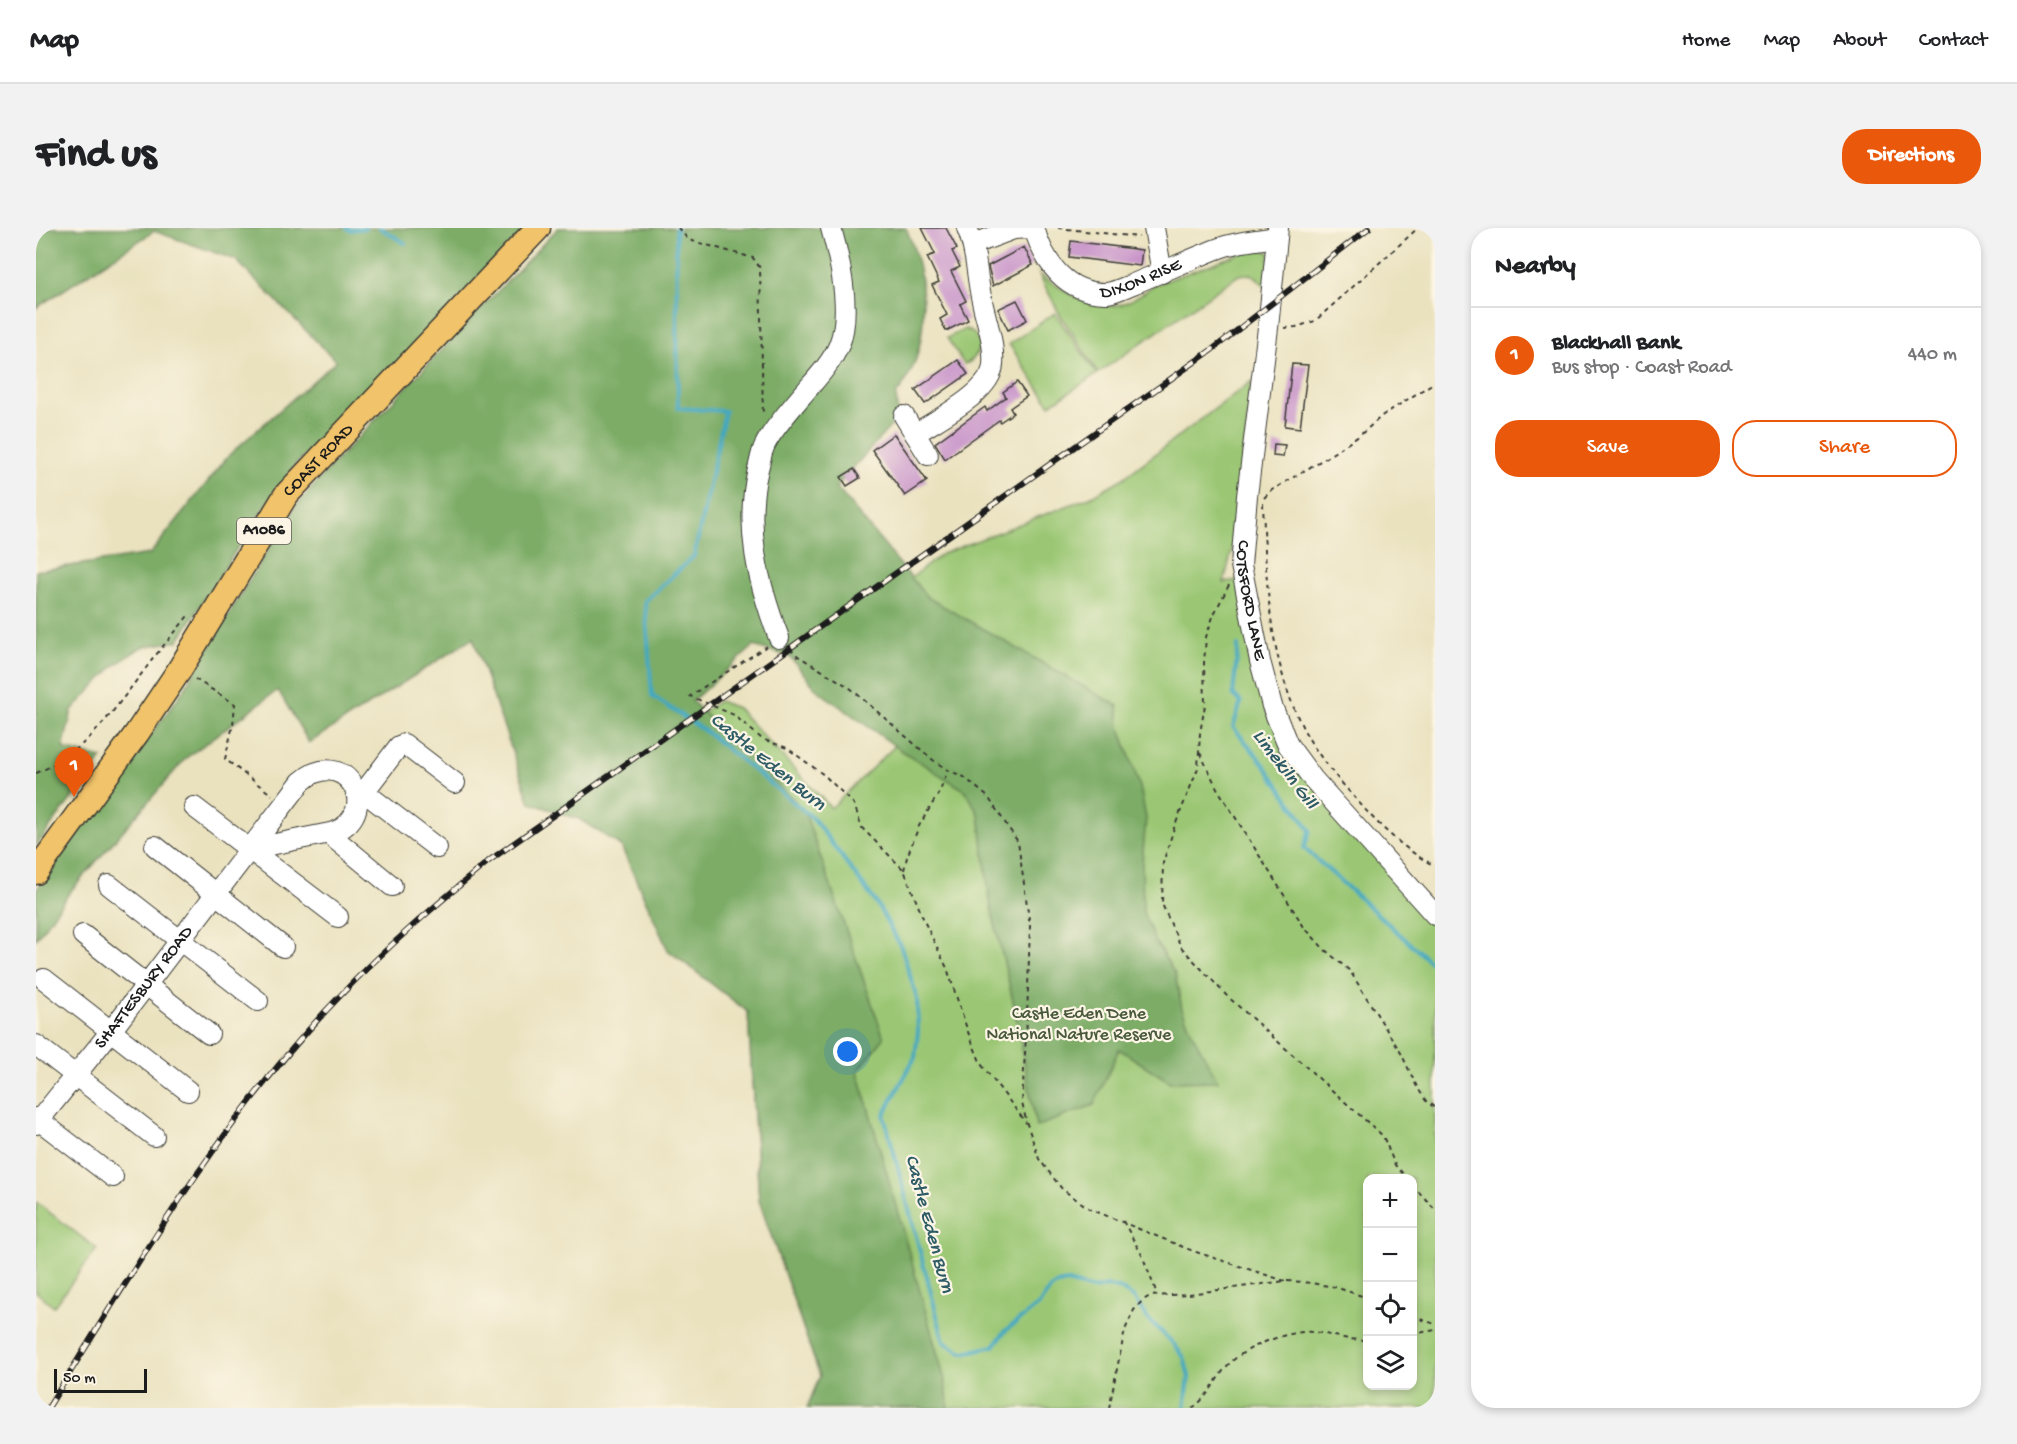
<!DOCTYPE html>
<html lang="en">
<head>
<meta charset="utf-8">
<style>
	:root { --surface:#fff; --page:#f2f2f2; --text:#202124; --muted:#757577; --line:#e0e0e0; --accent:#ea580c }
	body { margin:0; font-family:"Gochi Hand",sans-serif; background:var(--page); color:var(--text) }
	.controls { position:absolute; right:18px; bottom:18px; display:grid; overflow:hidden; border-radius:12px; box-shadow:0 3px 9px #0003 }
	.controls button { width:54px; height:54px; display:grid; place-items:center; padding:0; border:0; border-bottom:2px solid var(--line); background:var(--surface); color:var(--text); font:30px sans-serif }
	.scale { position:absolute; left:18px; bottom:15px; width:93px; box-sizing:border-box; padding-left:6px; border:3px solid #1c1c1c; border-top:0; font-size:16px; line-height:21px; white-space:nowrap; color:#1c1c1c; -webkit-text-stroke:4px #fcf5e5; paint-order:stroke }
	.you { position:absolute; left:812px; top:824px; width:21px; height:21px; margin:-15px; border:4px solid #fff; border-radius:50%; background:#1a73e8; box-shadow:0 0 0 9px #1a73e833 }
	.badge { display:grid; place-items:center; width:39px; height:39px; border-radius:50%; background:var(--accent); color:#fff; font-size:20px; font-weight:700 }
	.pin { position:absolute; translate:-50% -50px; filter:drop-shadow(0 2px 3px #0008) }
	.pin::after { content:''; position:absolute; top:32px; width:21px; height:18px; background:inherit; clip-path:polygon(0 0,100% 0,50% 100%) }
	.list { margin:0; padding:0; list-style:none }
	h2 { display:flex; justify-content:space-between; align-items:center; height:78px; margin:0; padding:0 24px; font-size:26px }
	h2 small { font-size:20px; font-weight:400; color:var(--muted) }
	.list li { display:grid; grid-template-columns:39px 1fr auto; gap:18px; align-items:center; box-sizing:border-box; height:96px; padding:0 24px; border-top:2px solid var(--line) }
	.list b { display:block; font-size:22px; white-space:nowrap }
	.list p { margin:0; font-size:20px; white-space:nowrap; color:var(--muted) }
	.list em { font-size:20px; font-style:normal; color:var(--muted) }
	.actions { display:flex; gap:12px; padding:18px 24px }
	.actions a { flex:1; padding:14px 0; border:2px solid var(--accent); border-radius:24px; text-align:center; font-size:21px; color:var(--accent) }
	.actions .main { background:var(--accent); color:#fff }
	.icon { flex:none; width:33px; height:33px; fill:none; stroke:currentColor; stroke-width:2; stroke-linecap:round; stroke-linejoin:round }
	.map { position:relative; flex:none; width:1399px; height:1180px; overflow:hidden; border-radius:24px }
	header { display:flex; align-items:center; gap:36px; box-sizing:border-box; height:84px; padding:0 30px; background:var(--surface); border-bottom:2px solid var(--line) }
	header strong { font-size:28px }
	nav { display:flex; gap:33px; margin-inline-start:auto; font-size:21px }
	.intro { display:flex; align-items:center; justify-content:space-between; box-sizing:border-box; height:144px; padding:0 36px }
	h1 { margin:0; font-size:42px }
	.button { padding:15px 27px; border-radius:24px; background:var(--accent); color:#fff; font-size:21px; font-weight:700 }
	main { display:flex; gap:36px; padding:0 36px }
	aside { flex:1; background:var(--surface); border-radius:24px; box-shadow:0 3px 9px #0003 }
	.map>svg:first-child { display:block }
</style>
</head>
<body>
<header>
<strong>Map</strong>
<nav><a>Home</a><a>Map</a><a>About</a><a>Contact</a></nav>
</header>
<div class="intro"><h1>Find us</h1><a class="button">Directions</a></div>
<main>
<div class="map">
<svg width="1399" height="1180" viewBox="0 0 1399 1180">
	<rect width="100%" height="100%" fill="#fcf5e5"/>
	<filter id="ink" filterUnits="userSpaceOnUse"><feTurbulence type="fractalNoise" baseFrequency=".0167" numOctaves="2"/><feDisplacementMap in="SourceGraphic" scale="12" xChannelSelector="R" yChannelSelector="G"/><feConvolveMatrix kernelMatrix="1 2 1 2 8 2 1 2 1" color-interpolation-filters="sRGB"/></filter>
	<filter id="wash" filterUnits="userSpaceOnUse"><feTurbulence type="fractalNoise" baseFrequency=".008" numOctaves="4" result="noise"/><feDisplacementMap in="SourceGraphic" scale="24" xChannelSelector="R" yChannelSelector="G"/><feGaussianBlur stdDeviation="1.35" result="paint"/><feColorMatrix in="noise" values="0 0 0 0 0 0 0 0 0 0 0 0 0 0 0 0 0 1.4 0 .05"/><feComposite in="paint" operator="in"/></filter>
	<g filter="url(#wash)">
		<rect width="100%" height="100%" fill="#eae2bf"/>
		<path fill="#9bc774" stroke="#5c7248" stroke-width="1.5" fill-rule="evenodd" d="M1218,20L1226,21L1234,25L1231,61C1221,49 1219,44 1203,47L1062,145L1023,85L1003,46C1030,63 1060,89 1093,73C1102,68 1109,65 1116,58Z
			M1019,85L1061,146L1014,177L973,116Z
			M929,101C938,103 940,108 944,116C942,125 937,134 928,136L911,110Z
			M1216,153L1198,313L1188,355L1208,350L1252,517L1399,687V1180H771L784,1148L723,972L712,784L632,722L585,618L548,568L683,473L701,480L795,580L867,510L869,343L875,350L906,326L1054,269L1086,251ZM1332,950H1376V1158H1332Z
			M0,974L61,1021L18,1078L0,1064Z"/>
		<path fill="#7cac66" stroke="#4c6441" stroke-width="1.5" d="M0,0H491L368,128L260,236L216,297L142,413L106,419L78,438L36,482L27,521L66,530L0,618V343L114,326L194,226L300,133L200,32L118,3L0,80Z
			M522,0H870C892,50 897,123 860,167L862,190L800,259L891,369L1082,478L1084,500L1104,559L1110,590L1106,635L1107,684L1118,711L1139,746L1146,781L1157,807L1182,853L1134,854L1083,821L1058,877L1000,899L978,777L954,675L943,587L930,563L866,523L781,462L754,429L718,418L656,473L768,582L848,810L822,843L908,1149L913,1180H771L784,1148L723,972L712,784L632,722L585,618L543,591L494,575L437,410L273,515L242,462L150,530L34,664L0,711V662L147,463L233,320L262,276L299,234Z"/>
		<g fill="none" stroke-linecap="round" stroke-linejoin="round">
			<path stroke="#41a8c1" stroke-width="4" d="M311,0L314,2L329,0
				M344,0L369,15
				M640,0L642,180L689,183L658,328L609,373L616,468L669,503L777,590L841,676L865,719L881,770L882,804L879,829L848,887L908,1114L927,1125L958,1118L969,1103L1003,1077L1014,1061L1022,1056L1031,1054L1057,1061L1072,1058L1083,1060L1098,1070L1111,1090L1136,1114L1148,1129L1153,1149L1149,1180
				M1202,418L1197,466L1205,474L1197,499L1227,535L1274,602L1268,620L1399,738"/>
		</g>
		<g id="blocks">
			<path fill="#c996ca" d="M886,0H910L921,21L916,23L924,39L915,43L930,73L924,76L932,92L910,103L904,91L911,87L896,57L903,54L891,29L899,26Z
				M1035,13L1106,22L1104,38L1033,29Z
				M988,19L997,37L957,58L952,38Z
				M981,72L991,92L972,102L962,81Z
				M922,132L932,146L889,176L879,162Z
				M1256,136L1272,137L1264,200L1249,198Z
				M981,154L991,168L974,180L977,185L964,194L963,192L909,231L899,215L949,179L951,183L970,169L967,164Z
				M858,206L891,253L869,268L836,222Z
				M1238,216L1249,217L1247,229L1237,228Z
				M818,241L824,250L811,258L805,249Z"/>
		</g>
	</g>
	<g filter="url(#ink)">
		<use href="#blocks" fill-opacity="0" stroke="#3b3a34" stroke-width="1.5"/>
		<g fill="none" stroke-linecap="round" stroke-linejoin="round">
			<defs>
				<g id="minor">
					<path id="s1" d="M998,0C1008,34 1030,66 1071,65C1079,64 1089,59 1097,56C1124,45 1151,33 1178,22C1198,14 1220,12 1241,9"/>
					<path d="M1118,0L1126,45"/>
					<path id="s2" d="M1242,0L1232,100L1211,268L1205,337L1224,433L1236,478L1252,517L1277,551L1399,687"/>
					<path d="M938,16L978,1L995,0"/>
					<path d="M868,188L892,227"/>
					<path d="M879,206C901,191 955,165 957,137C959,115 950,93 946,73C940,48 941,23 931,0"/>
					<path d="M743,410C722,355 708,299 722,241C724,234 725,226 728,219C734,204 758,177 769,164C781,150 796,134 803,117C816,85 804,32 795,0"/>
					<path d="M320,563L328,564L401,620"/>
					<path d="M328,564L363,518L368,516L419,555"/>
					<path d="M158,579L302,689"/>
					<path d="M293,606L356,658"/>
					<path d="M119,618L247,719"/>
					<path d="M73,657L222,773"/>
					<path d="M47,707L173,806"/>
					<path d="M8,751L152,863"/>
					<path d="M0,817L118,908"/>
					<path d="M0,890L77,949"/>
					<path id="s3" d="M0,896L75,803L265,554C307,516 348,581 299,604L214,621"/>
				</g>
				<g id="major">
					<path id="s4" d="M0,644L101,505L142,444L250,267L502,0"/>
				</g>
			</defs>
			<use href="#minor" stroke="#3b3a34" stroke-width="22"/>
			<use href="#major" stroke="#3b3a34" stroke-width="27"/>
			<path stroke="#3b3a34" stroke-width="2" stroke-dasharray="4.5 4.5" stroke-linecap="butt" d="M642,0L653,12L717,30L724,40L727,188
				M1022,0L1103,9
				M1248,100L1260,99L1279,93L1382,0
				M1228,270L1236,262L1291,229L1323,208L1347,187L1399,154
				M1227,275C1230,352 1232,432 1268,502C1281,527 1301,550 1320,571C1342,597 1368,622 1399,638
				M1193,357L1178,386L1170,409L1168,435L1169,477L1164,505L1162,540L1138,600L1127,635L1126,676L1145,719L1190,767L1347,908L1359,937L1371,950
				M731,418L654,468L698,487L726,511L751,520L788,547L818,576L826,600L868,642L889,695L911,740L932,804L945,836L991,896
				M754,420L762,428L813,459L897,532L912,542L928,549L952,569L982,614L994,698L991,791L986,875L991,896L1003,931L1026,961L1054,981L1157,1023L1249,1053
				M159,451L199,476L197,497L189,531L236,567
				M1164,525L1181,560L1268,699L1288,721L1314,743L1365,825L1381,859L1390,873L1399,880
				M0,545C51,525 78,481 110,440C123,422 138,406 151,389L155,386
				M868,642L871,629L883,598L904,563L912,542
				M1376,957L1399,981
				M1087,993L1106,1027L1121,1066
				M1376,1088L1399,1096
				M1376,1106L1399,1102
				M1073,1180L1089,1102L1098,1082L1107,1072L1114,1068L1153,1066L1249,1053L1268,1054L1299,1059L1332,1070
				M1156,1180C1174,1169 1180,1148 1195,1134C1212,1118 1253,1102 1277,1104C1297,1106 1309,1113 1332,1112"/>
			<use href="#minor" stroke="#fff" stroke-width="20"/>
			<use href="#major" stroke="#f1c36a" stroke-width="24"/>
			<defs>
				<path id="rail" d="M12,1180C99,1040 188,888 303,769C350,719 402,675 454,632L1177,121L1333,0"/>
			</defs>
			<use href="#rail" stroke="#1c1c1c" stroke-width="6"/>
			<use href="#rail" stroke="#fcf5e5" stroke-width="4" stroke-dasharray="11" stroke-linecap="butt"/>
		</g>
	</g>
	<g text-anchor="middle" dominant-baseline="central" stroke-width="4.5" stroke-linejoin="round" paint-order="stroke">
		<rect fill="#fcf5e5" stroke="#5f5d58" stroke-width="1.5" x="201" y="290" width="54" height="26" rx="4.5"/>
		<g font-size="16" font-weight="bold" fill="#1c1c1c">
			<text x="228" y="303">A1086</text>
		</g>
		<g font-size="18" fill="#1c1c1c" stroke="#fcf5e5">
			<text stroke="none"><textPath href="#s1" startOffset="142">DIXON RISE</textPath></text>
			<text stroke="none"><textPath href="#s4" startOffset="500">COAST ROAD</textPath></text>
			<text stroke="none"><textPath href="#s2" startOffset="375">COTSFORD LANE</textPath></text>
			<text stroke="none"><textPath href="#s3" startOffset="174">SHAFTESBURY ROAD</textPath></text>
		</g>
		<g font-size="18" fill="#48583b" stroke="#fcf5e5">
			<text x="1043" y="786">Castle Eden Dene<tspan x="1043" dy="21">National Nature Reserve</tspan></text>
		</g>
		<g font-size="20" font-style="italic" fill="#2d5b66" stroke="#fcf5e5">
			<text transform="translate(731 535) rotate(39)">Castle Eden Burn</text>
			<text transform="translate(1248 542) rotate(53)">Limekiln Gill</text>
			<text transform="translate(892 996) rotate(75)">Castle Eden Burn</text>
		</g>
	</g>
</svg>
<div class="controls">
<button>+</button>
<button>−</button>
<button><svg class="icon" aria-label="locate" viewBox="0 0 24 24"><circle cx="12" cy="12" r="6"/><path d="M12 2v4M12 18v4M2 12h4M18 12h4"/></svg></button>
<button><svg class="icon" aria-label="layers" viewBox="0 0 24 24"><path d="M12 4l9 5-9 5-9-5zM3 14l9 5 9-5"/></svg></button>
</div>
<div class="scale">50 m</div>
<div class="you"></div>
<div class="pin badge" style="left:38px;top:569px">1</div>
</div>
<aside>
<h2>Nearby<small></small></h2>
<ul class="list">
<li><span class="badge">1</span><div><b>Blackhall Bank</b><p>Bus stop · Coast Road</p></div><em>440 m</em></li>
</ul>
<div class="actions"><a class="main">Save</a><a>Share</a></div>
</aside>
</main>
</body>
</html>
